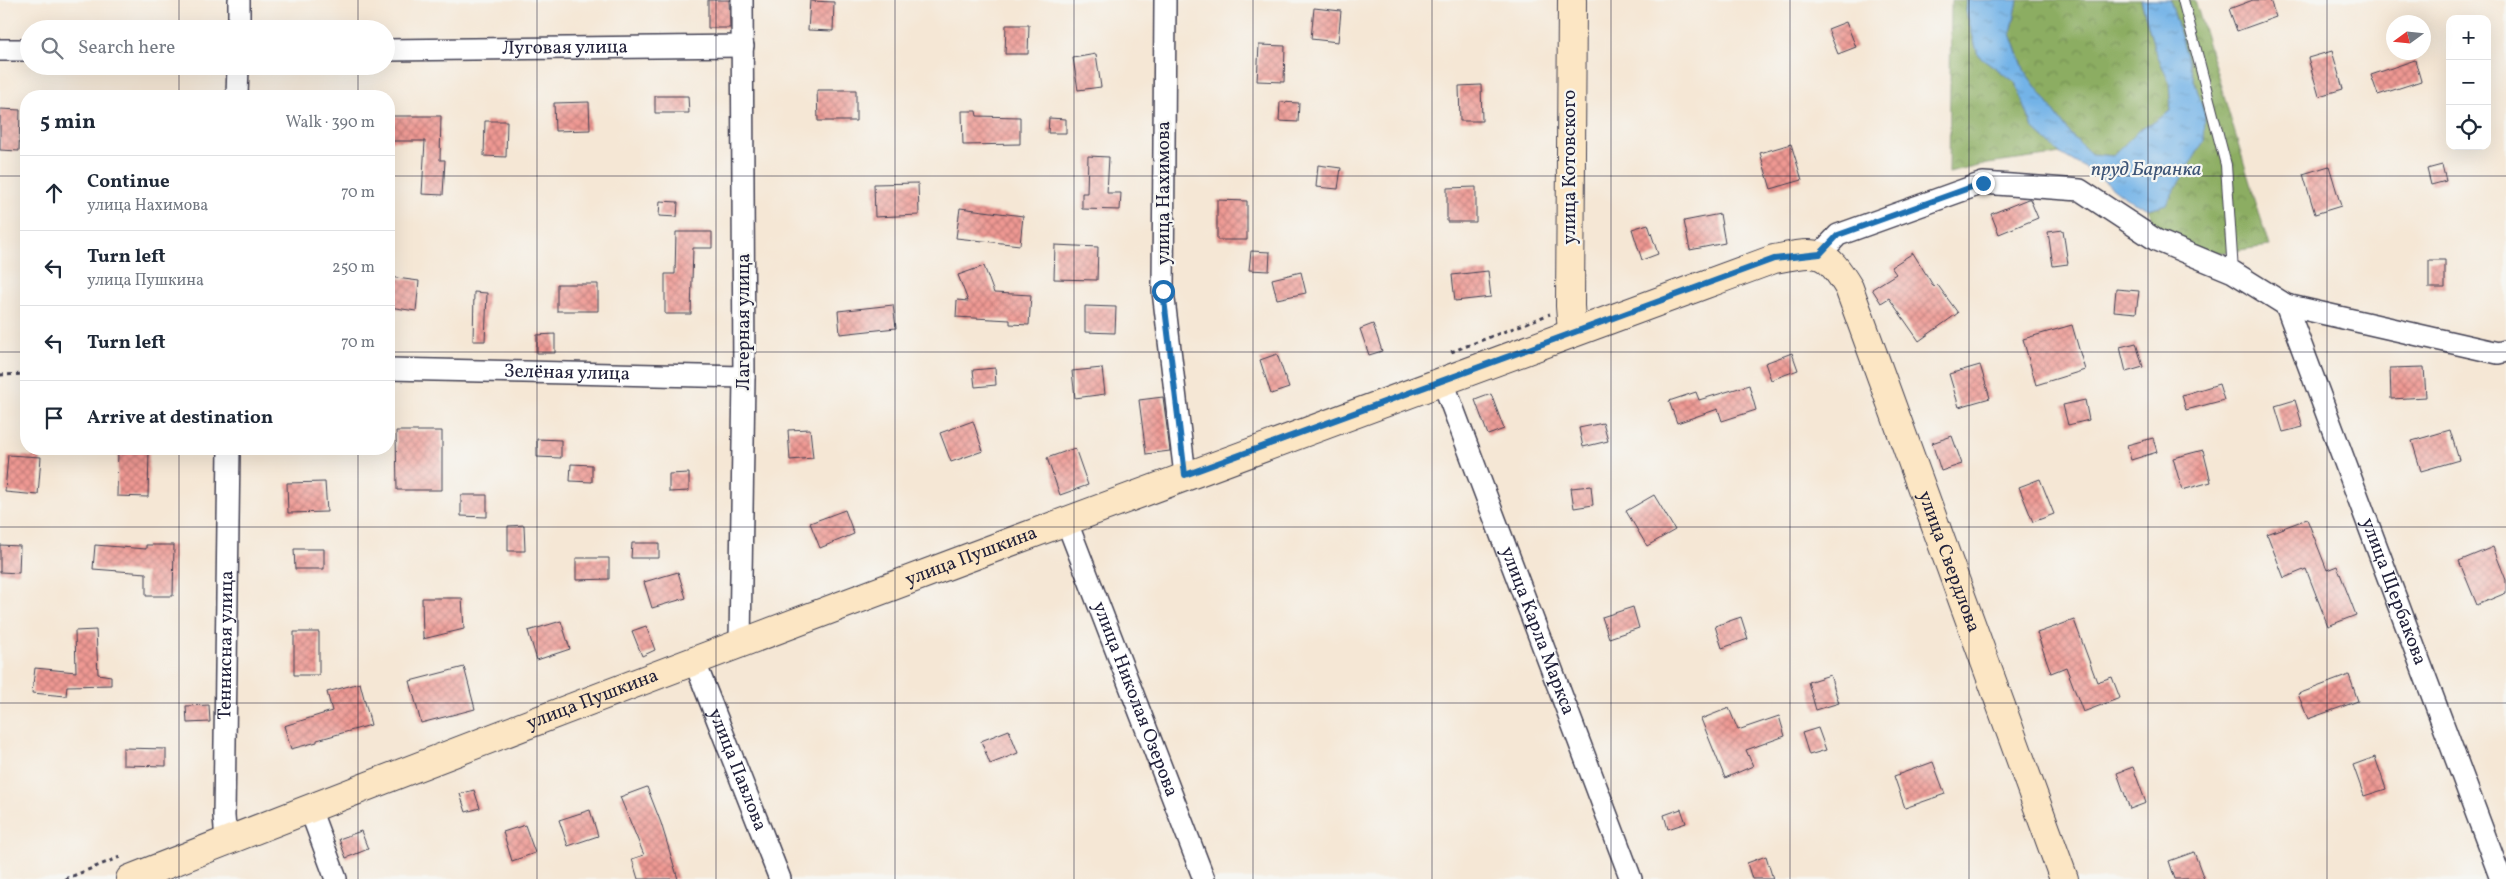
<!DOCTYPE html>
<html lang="en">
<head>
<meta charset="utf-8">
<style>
	:root { --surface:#fff; --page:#f6f6f7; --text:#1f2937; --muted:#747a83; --line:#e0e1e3 }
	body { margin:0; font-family:Vollkorn,serif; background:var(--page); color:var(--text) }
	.controls { position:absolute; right:15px; top:15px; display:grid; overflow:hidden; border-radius:10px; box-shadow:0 5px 20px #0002 }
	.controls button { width:45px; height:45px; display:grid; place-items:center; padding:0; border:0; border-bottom:1px solid var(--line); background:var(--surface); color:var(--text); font:25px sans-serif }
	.compass { position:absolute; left:2386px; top:15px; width:45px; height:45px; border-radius:50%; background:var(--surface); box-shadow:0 5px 20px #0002; rotate:255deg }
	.stop { position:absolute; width:15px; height:15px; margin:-11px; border:4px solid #1f6fb2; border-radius:50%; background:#fff }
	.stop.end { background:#1f6fb2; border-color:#fff; box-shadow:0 1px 5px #0008 }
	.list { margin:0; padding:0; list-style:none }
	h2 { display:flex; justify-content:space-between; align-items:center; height:65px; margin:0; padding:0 20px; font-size:21px }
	h2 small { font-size:16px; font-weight:400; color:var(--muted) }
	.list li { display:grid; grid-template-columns:32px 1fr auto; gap:15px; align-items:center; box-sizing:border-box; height:75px; padding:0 20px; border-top:1px solid var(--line) }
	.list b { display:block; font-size:19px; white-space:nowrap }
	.list p { margin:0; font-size:16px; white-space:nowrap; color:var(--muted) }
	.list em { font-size:16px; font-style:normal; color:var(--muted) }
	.icon { flex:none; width:28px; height:28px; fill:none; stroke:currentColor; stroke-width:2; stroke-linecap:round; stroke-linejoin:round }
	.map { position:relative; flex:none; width:2506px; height:879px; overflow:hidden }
	.search { position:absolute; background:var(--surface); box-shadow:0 5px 20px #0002; left:20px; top:20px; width:375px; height:55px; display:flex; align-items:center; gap:12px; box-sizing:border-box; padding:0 18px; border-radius:28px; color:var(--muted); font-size:19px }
	.panel { position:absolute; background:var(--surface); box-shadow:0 5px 20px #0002; left:20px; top:90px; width:375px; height:365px; border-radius:20px }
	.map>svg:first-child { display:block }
</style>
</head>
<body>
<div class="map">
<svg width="2506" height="879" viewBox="0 0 2506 879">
	<defs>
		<pattern id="forest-crowns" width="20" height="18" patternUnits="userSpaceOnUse" patternTransform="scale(1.25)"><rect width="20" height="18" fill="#8cad62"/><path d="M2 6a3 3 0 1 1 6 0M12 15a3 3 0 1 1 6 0" fill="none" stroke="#728c52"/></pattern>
		<pattern id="water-ripples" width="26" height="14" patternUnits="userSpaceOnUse" patternTransform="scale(1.25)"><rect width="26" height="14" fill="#73b3e7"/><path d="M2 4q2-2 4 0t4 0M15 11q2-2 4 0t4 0" fill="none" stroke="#5e91bc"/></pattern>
		<pattern id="building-cross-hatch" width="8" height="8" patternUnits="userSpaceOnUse" patternTransform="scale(1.25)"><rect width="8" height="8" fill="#ef9993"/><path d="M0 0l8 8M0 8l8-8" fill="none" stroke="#c17c79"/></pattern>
	</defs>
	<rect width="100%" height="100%" fill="#f6f6f2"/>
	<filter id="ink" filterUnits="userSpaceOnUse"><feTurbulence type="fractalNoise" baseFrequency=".02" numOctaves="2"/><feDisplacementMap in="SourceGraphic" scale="10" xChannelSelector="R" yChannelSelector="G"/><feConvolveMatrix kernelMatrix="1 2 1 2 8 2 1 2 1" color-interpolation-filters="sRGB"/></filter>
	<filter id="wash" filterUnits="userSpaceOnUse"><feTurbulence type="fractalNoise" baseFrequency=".0096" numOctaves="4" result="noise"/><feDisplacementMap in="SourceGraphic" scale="20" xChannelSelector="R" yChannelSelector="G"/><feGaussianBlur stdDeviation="1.12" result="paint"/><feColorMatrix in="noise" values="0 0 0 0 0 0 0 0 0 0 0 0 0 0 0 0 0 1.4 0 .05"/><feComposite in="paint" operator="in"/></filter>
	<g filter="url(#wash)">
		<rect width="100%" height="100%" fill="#f5e7d5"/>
		<path fill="url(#forest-crowns)" stroke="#57684e" d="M1951,0H1967L1966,11L1978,55L2015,82L2033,128L2061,154L1988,164L1949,173Z
			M2018,0H2141L2154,47L2169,82L2171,111L2137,132L2113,156L2091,154L2072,136L2025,72L2011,34Z
			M2170,0H2195L2269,246L2196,256L2156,240L2149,209L2166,204L2205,116Z"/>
		<path fill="url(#water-ripples)" stroke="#4a6a91" d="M1967,0H2018L2011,34L2025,72L2072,136L2091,154L2113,156L2137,132L2171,111L2169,82L2154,47L2141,0H2170L2205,116L2204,141L2166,204L2149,209L2126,198L2095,174L2061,154L2033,128L2015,82L1978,55L1966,11Z"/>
		<g id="blocks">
			<path fill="url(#building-cross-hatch)" d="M708,0H729L730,28H708Z
				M2253,0H2270L2276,17L2237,31L2229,9Z
				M810,1L834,2L833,31L808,30Z
				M1314,8L1341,11L1338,42L1311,39Z
				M1846,22L1856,47L1838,54L1828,29Z
				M1006,25H1029L1028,54H1005Z
				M1259,45L1285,46L1284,82L1257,81Z
				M2332,51L2343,89L2319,96L2308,58Z
				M1096,54L1101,87L1078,90L1073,58Z
				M2415,60L2421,81L2378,95L2371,75Z
				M1481,85L1482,121H1460L1459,86Z
				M817,90H856V121H818Z
				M655,96H688L689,113H655Z
				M589,102L590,130L555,131L554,103Z
				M1280,102L1299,103L1298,122L1279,121Z
				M0,109L20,110L19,151L0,150Z
				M962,111H976L977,116L1020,117V144L963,145Z
				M389,116H441L440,160H445L443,195L422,194L425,141H389Z
				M1049,118L1066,119V133H1048Z
				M485,121H507L506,157L484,156Z
				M1791,144L1802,180L1771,189L1760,153Z
				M1088,156L1109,157L1107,193H1121L1120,210L1082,209V193H1087Z
				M1318,165L1341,168L1338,189L1316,187Z
				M2442,165L2446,181L2431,185L2427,169Z
				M2329,166L2341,206L2315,214L2303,174Z
				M918,183L919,215L875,217L874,184Z
				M1476,187V222H1447V188Z
				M2028,199H2030L2038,218L1999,234L1991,214Z
				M1217,200L1247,201V240H1217Z
				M660,201L678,202L677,217L659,216Z
				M960,208L1023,216L1020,245L956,238Z
				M1720,214L1725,243L1690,250L1684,221Z
				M1648,224L1658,254L1642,260L1632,229Z
				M2063,230L2068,264L2053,266L2048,232Z
				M676,232H712V248H693L691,314H665V274H675Z
				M1055,245L1098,247L1097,280L1054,279Z
				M1251,251L1270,252L1269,271L1249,270Z
				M1913,253L1934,287L1937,284L1958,313L1919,341L1889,298L1881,303L1872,289L1896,274L1891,267Z
				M2429,260H2445V288H2429Z
				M984,266L994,293L1031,295L1029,325L1010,324V320L956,317L957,300L968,301L958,275Z
				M1488,271L1491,297L1455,301L1452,275Z
				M1301,272L1306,293L1277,299L1272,279Z
				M389,277L419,281L416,311L389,307Z
				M557,284H598V311H557Z
				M2116,289L2139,291L2136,313L2114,311Z
				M474,292L487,293L485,341H473Z
				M893,305L896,328L840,334L838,311Z
				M1085,306L1116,307L1115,333L1085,332Z
				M1373,324L1382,351L1369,355L1360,329Z
				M2072,325L2085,370L2036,385L2023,339Z
				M555,334V353H537V335Z
				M2136,343L2143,367L2126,372L2120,347Z
				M1792,353L1798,370L1771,380L1765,363Z
				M1277,354L1289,388L1271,394L1260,360Z
				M1980,365L1990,398L1959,407L1949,374Z
				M2424,367L2426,397L2391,399L2390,368Z
				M995,368L996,385L975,387L973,370Z
				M1102,368L1105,394L1075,398L1072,371Z
				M2219,384L2224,400L2186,410L2182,395Z
				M1749,385L1756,410L1722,421L1718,409L1677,423L1669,401L1696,392L1699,400Z
				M1491,394L1504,429L1488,435L1475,400Z
				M1163,397L1170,451L1146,454L1139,400Z
				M2085,400L2089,420L2068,425L2063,405Z
				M2295,400L2303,427L2283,432L2275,406Z
				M973,421L983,451L951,462L940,433Z
				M1603,423L1608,441L1583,447L1579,428Z
				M810,429L813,458L790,460L788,430Z
				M2450,430L2459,460L2421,471L2412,441Z
				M396,431H442V490H397Z
				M1952,436L1962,464L1941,471L1932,443Z
				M2153,438L2157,452L2131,460L2127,445Z
				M537,439L561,440V458L537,457Z
				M1075,448L1088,485L1060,495L1047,458Z
				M118,449H149L148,497L117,496Z
				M2203,450L2211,482L2182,490L2173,458Z
				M8,455L41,457L38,495L5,492Z
				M571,464L592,465V482L570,481Z
				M689,473V491L669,492V474Z
				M2040,479L2054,514L2033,522L2019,487Z
				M325,482L327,512L288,513L287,483Z
				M1591,486L1593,505L1574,508L1571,488Z
				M461,495H487V517L461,516Z
				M1654,495L1675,530L1647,546L1626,511Z
				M845,510L854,534L820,548L810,523Z
				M2307,519L2327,570L2337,566L2356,615L2328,626L2306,569L2284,578L2267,534Z
				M524,525L525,551H508V526Z
				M632,543H659V558H631Z
				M0,545L20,546L19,573L0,572Z
				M95,545L146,549V545H174L173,596H146V573L93,569Z
				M2493,547L2506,580V593L2477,605L2459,561Z
				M294,549H324V569H295Z
				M576,558H609V579L576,580Z
				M678,572L686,598L652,608L644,582Z
				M422,598H462L464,629L423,639Z
				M1633,607L1639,628L1609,638L1602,617Z
				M1741,617L1748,639L1722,648L1715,626Z
				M2074,620L2097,682L2112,677L2120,698L2083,712L2066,667L2051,673L2037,633Z
				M561,621L570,649L537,660L528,631Z
				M646,626L655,650L642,656L632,631Z
				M96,630L98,674L111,676V685L67,686L66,696L32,693L35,668L76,672L75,631Z
				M294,632H319V675H294Z
				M464,667L475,709L421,723L410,681Z
				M1830,675L1839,703L1816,710L1808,682Z
				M2349,675L2358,701L2308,719L2298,694Z
				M360,683L371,725L317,740V742L291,749L284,726L332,711L327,692Z
				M209,705L210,722L187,723L186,706Z
				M1729,708L1738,730L1779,716L1785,736L1746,750L1753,766L1725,778L1701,719Z
				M1818,728L1826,750L1809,755L1802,733Z
				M1009,730L1018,753L990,764L981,741Z
				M123,748L166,749V766L123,765Z
				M2375,757L2386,789L2364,796L2353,765Z
				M1933,762L1945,794L1905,808L1894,776Z
				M2133,767L2146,803L2130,809L2117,773Z
				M647,787L661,823L678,879H638L632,859L644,855L620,797Z
				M474,790L480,808L466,812L460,794Z
				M1681,809L1686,823L1668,829L1664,815Z
				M590,810L598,836L568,846L559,820Z
				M525,825L535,853L512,861L503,832Z
				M361,831L368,849L346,858L339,839Z
				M2194,852L2204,879H2175L2169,861Z
				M1766,856L1773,879H1752L1747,863Z"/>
		</g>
	</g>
	<g filter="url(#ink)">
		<use href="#blocks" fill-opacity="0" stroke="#424052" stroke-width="1"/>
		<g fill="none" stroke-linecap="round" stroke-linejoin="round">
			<defs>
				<path id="service" d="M2183,0L2226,165L2233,272"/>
				<g id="minor">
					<path d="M1165,0L1163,291L1185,475"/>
					<path d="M239,29V0"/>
					<path d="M0,50H29"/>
					<path id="s1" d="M386,50L743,46"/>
					<path d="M237,96L238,66"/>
					<path d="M1819,255L1838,235L1983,183L2080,190L2156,240L2233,272L2286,305L2498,353L2506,351"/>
					<path id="s2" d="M2286,305L2501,879"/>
					<path id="s3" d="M389,369L744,377"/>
					<path id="s4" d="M1443,382L1631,879"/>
					<path id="s5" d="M1066,520L1204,879"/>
					<path d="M740,643L744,377L742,0"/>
					<path id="s6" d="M694,660L780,879"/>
					<path d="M310,809L336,879"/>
					<path id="s7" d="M226,841L224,816L229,449"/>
				</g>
				<g id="secondary">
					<path d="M1572,0L1570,306L1572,333"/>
					<path id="s8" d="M130,879C675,664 1224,462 1774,259C1818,251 1825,248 1849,288L2064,879"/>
				</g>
			</defs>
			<use href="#service" stroke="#424052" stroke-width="12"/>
			<use href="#minor" stroke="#424052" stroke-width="24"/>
			<use href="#secondary" stroke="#424052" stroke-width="30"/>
			<path stroke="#424052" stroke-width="3" stroke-dasharray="4 4" stroke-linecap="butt" d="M1451,352L1550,314
				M0,375L26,374
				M65,879L120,857"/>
			<use href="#service" stroke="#fff" stroke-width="10"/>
			<use href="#minor" stroke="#fff" stroke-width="21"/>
			<use href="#secondary" stroke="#fce6c4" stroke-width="28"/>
		</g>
	</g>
	<g fill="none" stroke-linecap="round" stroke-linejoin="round" filter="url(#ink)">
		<path stroke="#1f6fb2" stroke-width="6" d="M1163,291L1185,475L1774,259L1820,254L1838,235L1983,183"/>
	</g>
	<path fill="none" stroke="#22223b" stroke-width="1" stroke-opacity="0.55" d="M179,0V29M358,0V29M537,0V879M716,0V879M895,0V879M1074,0V879M1253,0V879M1432,0V879M1611,0V879M1790,0V879M1969,0V879M2148,0V879M2327,0V879M179,66V96M358,66V96M0,176H26M389,176H2506M0,352H26M389,352H2506M179,449V879M358,449V879M0,527H2506M0,703H2506"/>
	<g text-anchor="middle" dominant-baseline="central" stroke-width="4.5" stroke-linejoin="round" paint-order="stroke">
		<g font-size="19" fill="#22223b" stroke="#f6f6f2">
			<text stroke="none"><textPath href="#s1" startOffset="179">Луговая улица</textPath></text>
			<text transform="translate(1570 167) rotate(-90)">улица Котовского</text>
			<text transform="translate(1164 193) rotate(-90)">улица Нахимова</text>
			<text transform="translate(744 322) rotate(-90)">Лагерная улица</text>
			<text stroke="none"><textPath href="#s3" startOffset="178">Зелёная улица</textPath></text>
			<text stroke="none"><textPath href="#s8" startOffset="901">улица Пушкина</textPath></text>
			<text stroke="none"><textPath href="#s8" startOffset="2139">улица Свердлова</textPath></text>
			<text stroke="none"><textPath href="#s2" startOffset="306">улица Щербакова</textPath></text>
			<text stroke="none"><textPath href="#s4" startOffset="266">улица Карла Маркса</textPath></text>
			<text stroke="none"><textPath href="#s7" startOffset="196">Теннисная улица</textPath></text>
			<text stroke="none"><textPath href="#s8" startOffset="496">улица Пушкина</textPath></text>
			<text stroke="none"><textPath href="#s5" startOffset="192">улица Николая Озерова</textPath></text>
			<text stroke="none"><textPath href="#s6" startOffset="118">улица Павлова</textPath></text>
		</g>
		<g font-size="20" font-style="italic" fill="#3e5577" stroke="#f6f6f2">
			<text x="2146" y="170">пруд Баранка</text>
		</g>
	</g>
</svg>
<div class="controls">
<button>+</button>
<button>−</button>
<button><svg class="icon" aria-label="locate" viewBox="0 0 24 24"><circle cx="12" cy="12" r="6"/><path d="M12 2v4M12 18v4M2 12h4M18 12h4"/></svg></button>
</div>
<svg class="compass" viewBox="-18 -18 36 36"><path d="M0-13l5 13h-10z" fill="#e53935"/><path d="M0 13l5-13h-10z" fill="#747a83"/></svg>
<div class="stop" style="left:1163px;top:291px"></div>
<div class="stop end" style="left:1983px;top:183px"></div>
<div class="search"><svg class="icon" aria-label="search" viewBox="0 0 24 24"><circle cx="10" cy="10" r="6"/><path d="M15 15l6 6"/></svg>Search here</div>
<section class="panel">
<h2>5 min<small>Walk · 390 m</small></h2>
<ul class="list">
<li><svg class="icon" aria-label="ahead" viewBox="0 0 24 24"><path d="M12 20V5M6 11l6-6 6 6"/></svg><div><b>Continue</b><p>улица Нахимова</p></div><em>70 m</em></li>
<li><svg class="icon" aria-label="left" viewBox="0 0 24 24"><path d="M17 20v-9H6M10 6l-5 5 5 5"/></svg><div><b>Turn left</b><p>улица Пушкина</p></div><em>250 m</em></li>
<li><svg class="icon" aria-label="left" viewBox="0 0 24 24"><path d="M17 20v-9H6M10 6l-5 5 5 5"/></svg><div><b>Turn left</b></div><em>70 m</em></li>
<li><svg class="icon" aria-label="arrive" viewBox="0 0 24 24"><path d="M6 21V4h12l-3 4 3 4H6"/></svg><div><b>Arrive at destination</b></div></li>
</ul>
</section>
</div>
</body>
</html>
